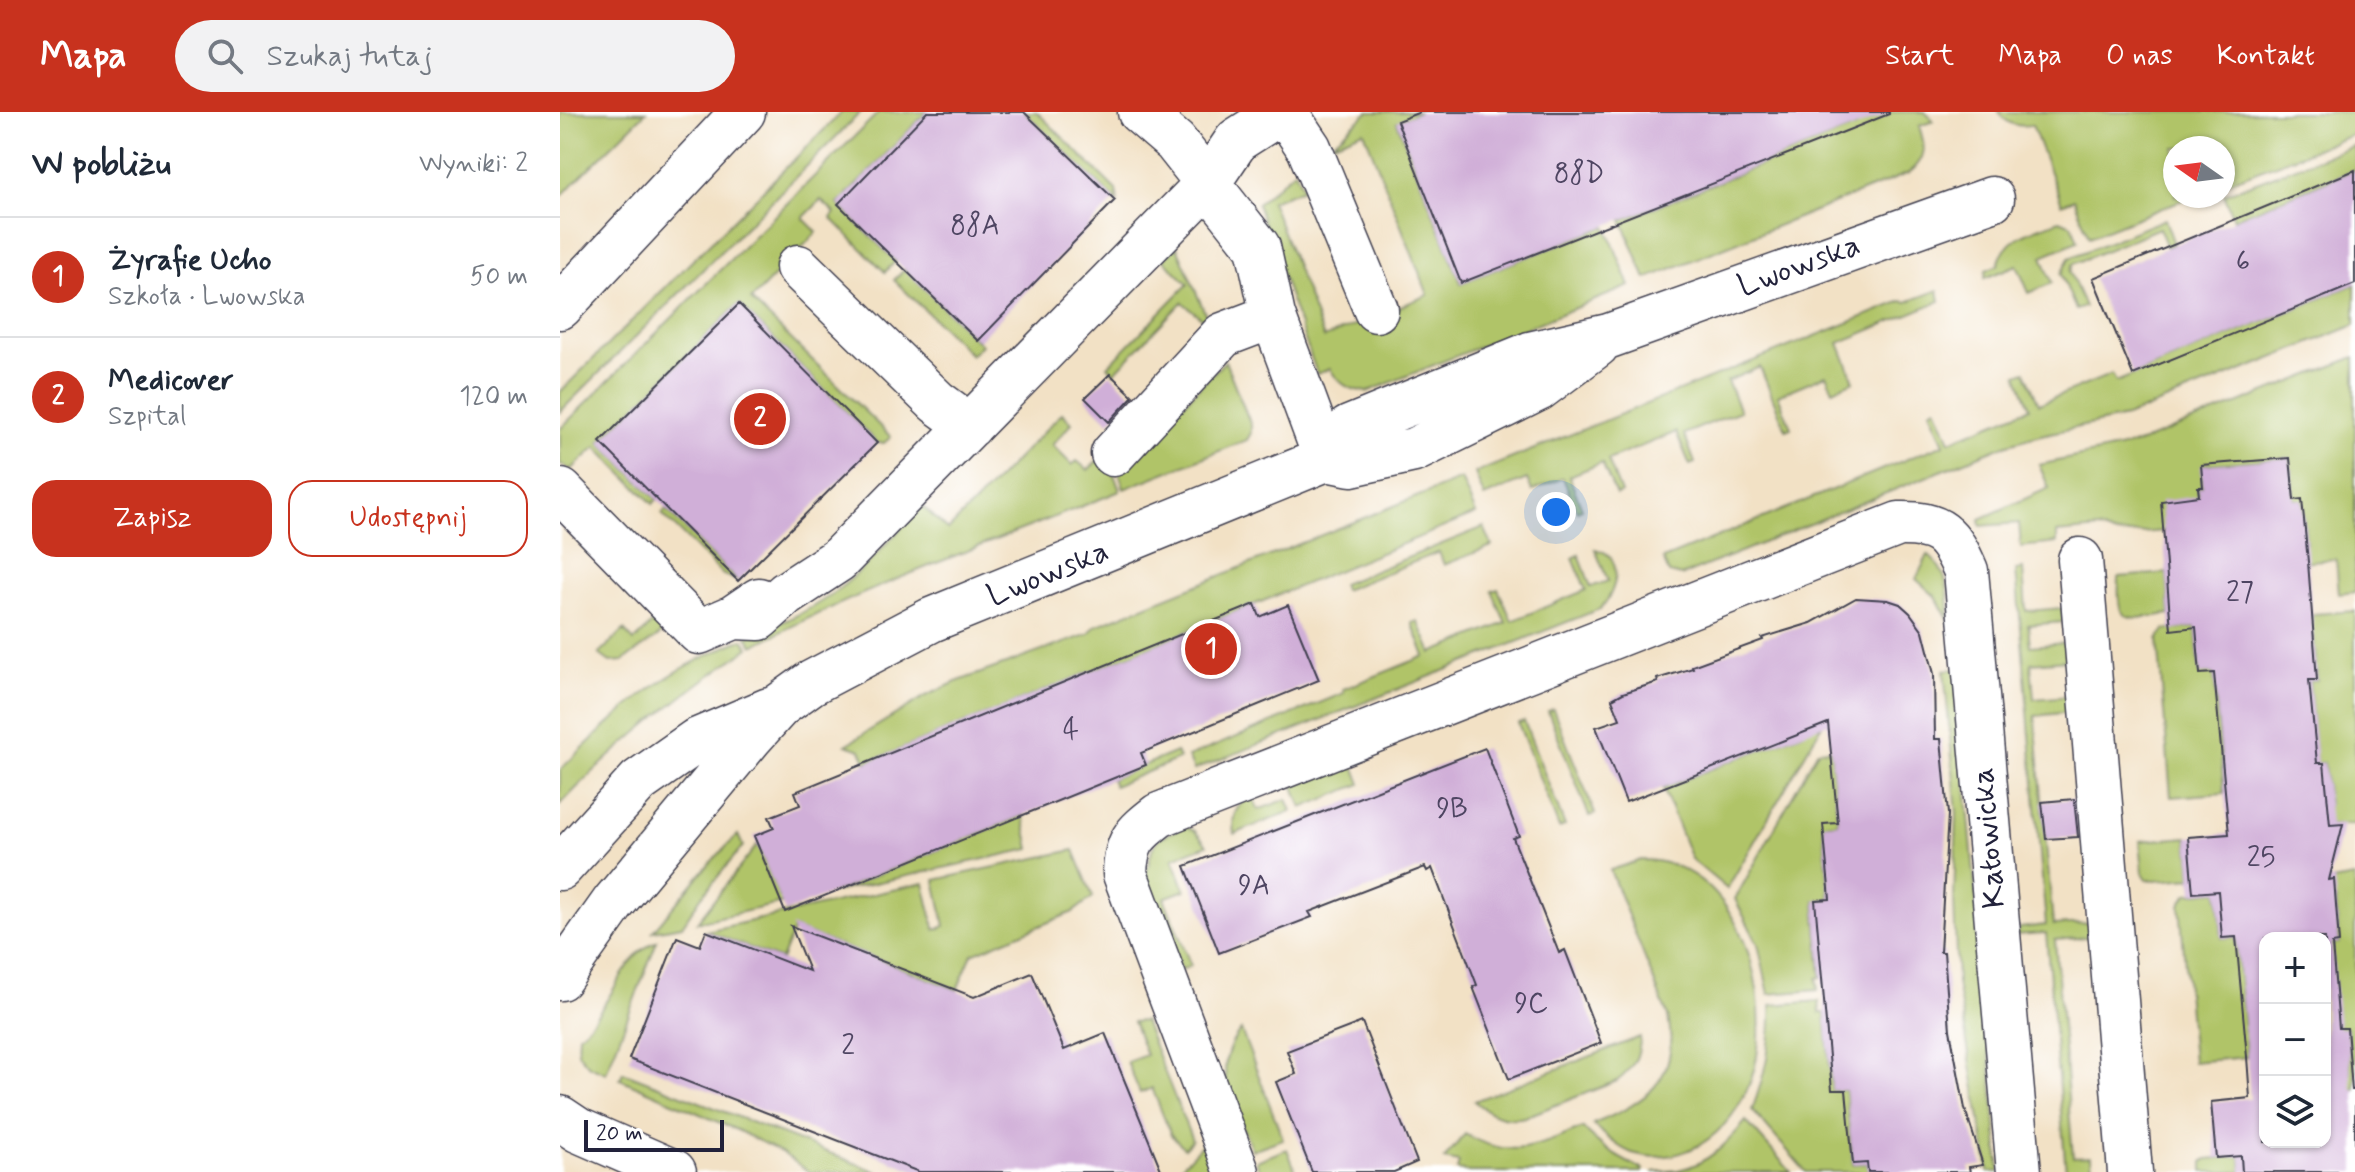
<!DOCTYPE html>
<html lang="pl">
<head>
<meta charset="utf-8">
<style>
	:root { --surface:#fff; --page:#f2f2f3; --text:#1f2937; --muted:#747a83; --line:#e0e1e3; --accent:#c8321e }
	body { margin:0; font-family:Mynerve,sans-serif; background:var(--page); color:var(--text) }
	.controls { position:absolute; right:24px; bottom:24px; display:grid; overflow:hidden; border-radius:16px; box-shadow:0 2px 6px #0004 }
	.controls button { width:72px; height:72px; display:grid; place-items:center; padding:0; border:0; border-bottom:2px solid var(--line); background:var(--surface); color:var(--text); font:40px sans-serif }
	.compass { position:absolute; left:1603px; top:24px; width:72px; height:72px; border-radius:50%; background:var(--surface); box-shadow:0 2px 6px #0004; rotate:284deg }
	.scale { position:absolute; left:24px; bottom:20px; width:140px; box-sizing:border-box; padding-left:8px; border:4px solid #22223b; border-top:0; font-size:22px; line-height:28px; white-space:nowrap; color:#22223b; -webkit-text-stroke:6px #fff; paint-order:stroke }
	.you { position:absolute; left:996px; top:400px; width:28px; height:28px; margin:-20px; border:6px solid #fff; border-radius:50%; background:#1a73e8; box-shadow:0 0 0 12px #1a73e833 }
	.badge { display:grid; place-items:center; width:52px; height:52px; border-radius:50%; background:var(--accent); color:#fff; font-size:26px; font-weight:700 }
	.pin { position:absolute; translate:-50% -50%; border:4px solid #fff; box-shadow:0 2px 8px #0006 }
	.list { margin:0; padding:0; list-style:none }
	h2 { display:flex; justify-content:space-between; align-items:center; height:104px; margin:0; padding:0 32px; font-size:34px }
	h2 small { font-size:26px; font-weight:400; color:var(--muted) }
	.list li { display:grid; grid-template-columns:52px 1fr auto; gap:24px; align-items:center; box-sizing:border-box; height:120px; padding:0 32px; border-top:2px solid var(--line) }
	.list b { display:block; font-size:30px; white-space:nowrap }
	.list p { margin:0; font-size:26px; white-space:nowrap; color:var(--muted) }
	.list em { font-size:26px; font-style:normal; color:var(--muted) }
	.actions { display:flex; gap:16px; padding:24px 32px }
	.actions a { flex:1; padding:18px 0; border:2px solid var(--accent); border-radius:24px; text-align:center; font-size:28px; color:var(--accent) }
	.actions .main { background:var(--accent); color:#fff }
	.icon { flex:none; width:44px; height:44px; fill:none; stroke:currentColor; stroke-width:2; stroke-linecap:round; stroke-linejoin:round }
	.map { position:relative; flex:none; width:1795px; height:1060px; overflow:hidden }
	header { display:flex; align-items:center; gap:48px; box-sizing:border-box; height:112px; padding:0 40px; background:var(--accent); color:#fff }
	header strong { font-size:38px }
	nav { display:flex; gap:44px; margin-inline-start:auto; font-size:28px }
	.search { width:560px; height:72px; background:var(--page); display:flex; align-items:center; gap:20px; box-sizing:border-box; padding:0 28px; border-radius:44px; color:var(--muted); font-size:30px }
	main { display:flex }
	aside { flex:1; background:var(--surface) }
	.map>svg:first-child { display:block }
</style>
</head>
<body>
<header>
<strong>Mapa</strong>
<div class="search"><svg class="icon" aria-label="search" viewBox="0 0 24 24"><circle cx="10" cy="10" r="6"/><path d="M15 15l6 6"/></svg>Szukaj tutaj</div>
<nav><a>Start</a><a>Mapa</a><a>O nas</a><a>Kontakt</a></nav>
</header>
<main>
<aside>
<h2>W pobliżu<small>Wyniki: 2</small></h2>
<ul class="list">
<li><span class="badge">1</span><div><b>Żyrafie Ucho</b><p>Szkoła · Lwowska</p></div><em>50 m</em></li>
<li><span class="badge">2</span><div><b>Medicover</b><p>Szpital</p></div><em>120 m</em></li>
</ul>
<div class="actions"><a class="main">Zapisz</a><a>Udostępnij</a></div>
</aside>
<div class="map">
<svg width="1795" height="1060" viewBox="0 0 1795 1060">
	<rect width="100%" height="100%" fill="#fff"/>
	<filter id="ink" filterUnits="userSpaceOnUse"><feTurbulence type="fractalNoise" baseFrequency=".0125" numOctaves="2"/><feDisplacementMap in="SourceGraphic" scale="16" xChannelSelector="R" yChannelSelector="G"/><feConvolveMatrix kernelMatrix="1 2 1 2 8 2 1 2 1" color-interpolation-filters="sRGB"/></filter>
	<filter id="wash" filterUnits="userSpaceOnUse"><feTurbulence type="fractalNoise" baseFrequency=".006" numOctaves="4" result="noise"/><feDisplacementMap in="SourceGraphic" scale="32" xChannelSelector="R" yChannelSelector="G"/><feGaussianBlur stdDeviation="1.8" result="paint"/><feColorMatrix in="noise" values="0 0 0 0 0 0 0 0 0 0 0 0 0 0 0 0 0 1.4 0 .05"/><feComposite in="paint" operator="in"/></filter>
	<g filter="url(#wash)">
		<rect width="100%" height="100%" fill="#f2e1c5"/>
		<path fill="#b0c468" stroke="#697352" stroke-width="2" d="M0,0H86L0,85Z
			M282,0H301L0,300V280Z
			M319,0H367L278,92L336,149L325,160L271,106L275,101L261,88L243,106L257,120L191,188L331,325L324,331H317L179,192L40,330L97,387L93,392L36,335L11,358L0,352V317Z
			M464,0H477L556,78L558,89L555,88Z
			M808,0H860L837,10L901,171L1046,114L1070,174L807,280C789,278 779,272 770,257L757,262L697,92L735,58L743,77L711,89L764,226L868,183L804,19L771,32Z
			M1290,0H1365L1374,9L1359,14C1366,35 1367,47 1349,61L1086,167L1062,108L1296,15Z
			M1439,0H1795V22L1663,72V36H1615V84H1632L1529,125L1514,87L1502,92L1472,13C1457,15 1447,13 1439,0Z
			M1795,33V58L1674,107L1664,82Z
			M1605,107L1614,132L1607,135L1599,116L1513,152L1510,160L1525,195L1516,198L1501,162L1509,146Z
			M1500,108L1512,113L1518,129L1482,144L1492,171L1469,181L1457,153L1425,166L1426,158L1438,153C1446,123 1474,118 1500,108Z
			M617,135L650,213L622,190L554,261L548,254L628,172L603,147Z
			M345,157L421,233L411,243L334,168Z
			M1795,172V213L1566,305L1481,323L1445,333L1121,464L1109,461L1103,447L1384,332L1370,298L1376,295L1390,329L1470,296L1457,262L1465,259L1479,292L1552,262L1556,270Z
			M1378,178L1380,189L1279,231L1294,269L1273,278L1266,263L1218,283L1231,316L1226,318L1200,255L1167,269L1180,299L1124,322L1135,351L1130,353L1116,320L1048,348L1061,381L1056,383L1042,351L1009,364L1022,397L1017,399L1003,366L972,379L967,367L924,385L915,361L1342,189L1347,190Z
			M1795,245V480L1779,482L1776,447L1739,450L1746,430L1742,388H1734L1730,346L1642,353L1643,375H1638L1642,416L1556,423L1539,417L1497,421V431L1461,435L1459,411L1421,414L1420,407L1489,376L1479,353L1576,332Z
			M665,249L691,313V321L687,328L564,377L558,358Z
			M502,301L512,311L492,333L512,353L517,349L528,358L539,347L554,362L560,379C437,429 310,472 193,534L187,524C217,513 246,501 272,482C306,458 333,423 362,394L388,418Z
			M901,367L916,402L307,651L301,638L286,633L366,584L396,570L529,522L535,514Z
			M106,397L178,469L163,463L102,402Z
			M924,415L932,434L884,453L879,440L784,478L782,472Z
			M1035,437C1066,443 1057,480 1040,497L634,658L628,645L784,581L783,577L865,544L852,511L858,509L872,541L946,511L932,479L938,477L952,509L1026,478L1013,446L1019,443L1031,475L1048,469Z
			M1368,443C1390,461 1389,483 1389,509L1376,485L1356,467Z
			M1463,457L1466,499L1502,496L1503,510L1468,513L1470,534L1505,531L1507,548L1471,551L1474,587L1510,584L1511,600L1475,604L1493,813L1529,811L1530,825L1495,828L1513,1045L1531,1044L1532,1060H1506L1486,821L1456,823L1460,816L1486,813L1456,458Z
			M1607,461L1610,502C1598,503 1566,512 1561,498C1557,489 1559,474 1559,465Z
			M1795,499V712L1761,714L1768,694L1764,651H1756L1749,568H1757L1754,525L1744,506L1752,505L1753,502Z
			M100,504L104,515L103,521L63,549L50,550L39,542L64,518L74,529Z
			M1636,515L1640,561H1654L1664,681L1611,685L1598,527L1605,518Z
			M183,527L189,536C120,583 58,632 0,693V658C32,627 63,596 99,571C125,553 154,540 183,527Z
			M1396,557L1440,1060H1429L1397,871L1394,787L1397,702L1384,558Z
			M1273,594L1167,777L1131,747L1103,676L1242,621Z
			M993,597L1035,702L1029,704L988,599Z
			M964,609L1005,714L999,716L958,611Z
			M1271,637L1278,711L1263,712L1270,787L1255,789L1261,865L1257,866L1258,878L1209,882L1198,832L1175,787L1258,638Z
			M616,640L619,647L554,674L551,667Z
			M791,646L801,672L742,696L732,669Z
			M693,684L698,698L727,687L732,699L674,722C671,704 676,691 693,684Z
			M463,703L470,737L137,810L198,732L220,786L277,779Z
			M625,714L635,719L647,733L613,746L625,778L604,786L631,854L621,858L586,764L592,737L599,726Z
			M178,723L183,734L141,785L122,814L93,819L149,752Z
			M1628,725L1632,766L1594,769L1587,767L1583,761L1580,729Z
			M514,738L533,785L513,800L412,842L397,878L234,816L221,848L146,819L364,771L375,818L385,814L375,768Z
			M1081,748C1174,748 1210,867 1197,944C1188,1001 1138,1060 1072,1041C1057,1035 1045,1023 1033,1012C1085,991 1121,968 1108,905L1050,758Z
			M1795,765V978L1783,979L1790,959L1787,916L1778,917L1771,832L1779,831L1776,789L1766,770Z
			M1658,779L1662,826L1676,825L1687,945L1633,950L1620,793L1627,782Z
			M97,829L46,961L29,954L18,941L19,922C50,899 62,843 97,829Z
			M1259,889L1260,901H1265L1272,978H1286L1293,1052L1307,1051L1308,1060H1246L1192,998C1205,963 1212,931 1211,893Z
			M584,909L632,1028L624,1036L611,1023L592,976L580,981L567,950L586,943L573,910Z
			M681,918L723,1027L692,1038C676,996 647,958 681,918Z
			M1080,925C1080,944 1073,957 1057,969L965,1005C945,1009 930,1003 914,989Z
			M63,960L318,1060H249L221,1040L179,1019L60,967Z
			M1186,1009L1231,1060H1093C1100,1059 1110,1059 1118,1058C1149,1052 1167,1031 1186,1009Z
			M1023,1016C1041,1035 1059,1048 1083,1057L1082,1060H909L897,1058L899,1050L884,1047L905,1022C951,1049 977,1034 1023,1016Z
			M649,1025L662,1060H616Z
			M727,1037L736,1060H700L696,1049Z
			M1681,1044L1682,1060H1643V1050L1647,1047Z"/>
		<g id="blocks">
			<path fill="#d0afd8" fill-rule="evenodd" d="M367,0H464L555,88L418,229L278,92Z
				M860,0H1329V2L901,171L837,9Z
				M1795,58V172L1573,263L1533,166Z
				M179,192L317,331L178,469L40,330Z
				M550,262L573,284L549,310L525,286Z
				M1730,346L1734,388L1742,387L1748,450L1757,568H1749L1757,651H1764L1770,713L1783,712L1769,768L1774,767L1779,831L1772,832L1779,916H1787L1792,978H1795V1060H1682L1681,1044L1656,1046L1651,990L1690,986L1687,945L1676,825L1662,826L1658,779L1633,781L1628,725L1669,722L1654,561L1640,562L1636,515L1611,518L1601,389L1639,384L1638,375H1643L1641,353ZM1705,826H1765V1030H1705Z
				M1296,486L1328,488L1340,492L1350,501L1363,519L1374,562L1375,627H1381L1388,702L1380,840H1384L1390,918L1405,997L1423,1053L1409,1055L1410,1060H1308L1307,1051L1293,1052L1286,978H1272L1255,788L1270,787L1263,712L1278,711L1268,611L1066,690L1036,615L1060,607L1052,587L1063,581L1098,570L1097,567L1133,556L1132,554L1203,528L1202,526L1251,511Z
				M695,492L700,505L728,493L759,568L581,641L586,653L225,800L194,724L214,716L209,705L240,693L235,680Z
				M925,636L959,724L953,726L999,841L1005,838L1041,931L949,967L913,875L917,873L872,756L867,759L865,755L749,800L752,805L659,841L625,754Z
				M1514,687L1518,725L1486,727L1482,690Z
				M231,814L414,885L472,861L504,938L545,921L602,1060H359L69,947L117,825L140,834L146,819L249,859Z
				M802,910L857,1050L834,1060H752L716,970L736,962L727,939Z"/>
		</g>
	</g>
	<g filter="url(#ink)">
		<use href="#blocks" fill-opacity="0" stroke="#413f50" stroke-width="2"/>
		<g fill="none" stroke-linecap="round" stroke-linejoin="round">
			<defs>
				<path id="minor" d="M580,0L615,30L698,135L713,204L766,347
					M725,0L749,36L816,198
					M238,155L377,290L410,314
					M0,195L183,0
					M553,342L663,223L713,204
					M766,347L791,352L854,338L978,277L1037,233
					M1,379L139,520L174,505L199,488
					M1520,448L1570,1060
					M174,505L199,506L226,482L278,448L648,71L677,28L721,0
					M0,756L79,669L136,629L209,598
					M0,866L54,790L191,625L219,594L251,571L371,508L766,347L789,316L970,242L1049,224L1432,87
					M0,1006L18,1018L114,1060
					M677,1060L565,762C566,730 574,722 599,703L1339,412C1380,411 1390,422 1406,459L1459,1060"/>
			</defs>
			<use href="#minor" stroke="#413f50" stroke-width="47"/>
			<use href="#minor" stroke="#fff" stroke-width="44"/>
		</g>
	</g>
	<g text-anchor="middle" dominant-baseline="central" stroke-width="6" stroke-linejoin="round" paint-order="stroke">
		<g font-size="28" fill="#4e4562">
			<text x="1019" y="62">88D</text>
			<text x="415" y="114">88A</text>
			<text x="1683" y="150">6</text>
			<text x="1680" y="481">27</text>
			<text x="511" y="618">4</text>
			<text x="892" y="697">9B</text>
			<text x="1701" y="746">25</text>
			<text x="694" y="774">9A</text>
			<text x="971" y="892">9C</text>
			<text x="288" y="934">2</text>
		</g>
		<g font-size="32" fill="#22223b" stroke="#fff">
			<text transform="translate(1239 154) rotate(-20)">Lwowska</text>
			<text transform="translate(488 462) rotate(-22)">Lwowska</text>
			<text transform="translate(1429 726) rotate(-95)">Katowicka</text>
		</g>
	</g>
</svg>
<div class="controls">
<button>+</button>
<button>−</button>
<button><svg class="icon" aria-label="layers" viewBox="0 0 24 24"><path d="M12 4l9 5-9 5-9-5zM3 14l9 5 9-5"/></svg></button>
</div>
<svg class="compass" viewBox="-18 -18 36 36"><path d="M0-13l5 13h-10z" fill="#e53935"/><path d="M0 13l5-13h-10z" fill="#747a83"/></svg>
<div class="scale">20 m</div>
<div class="you"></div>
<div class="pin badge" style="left:651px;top:537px">1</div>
<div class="pin badge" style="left:200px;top:307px">2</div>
</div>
</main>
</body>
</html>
